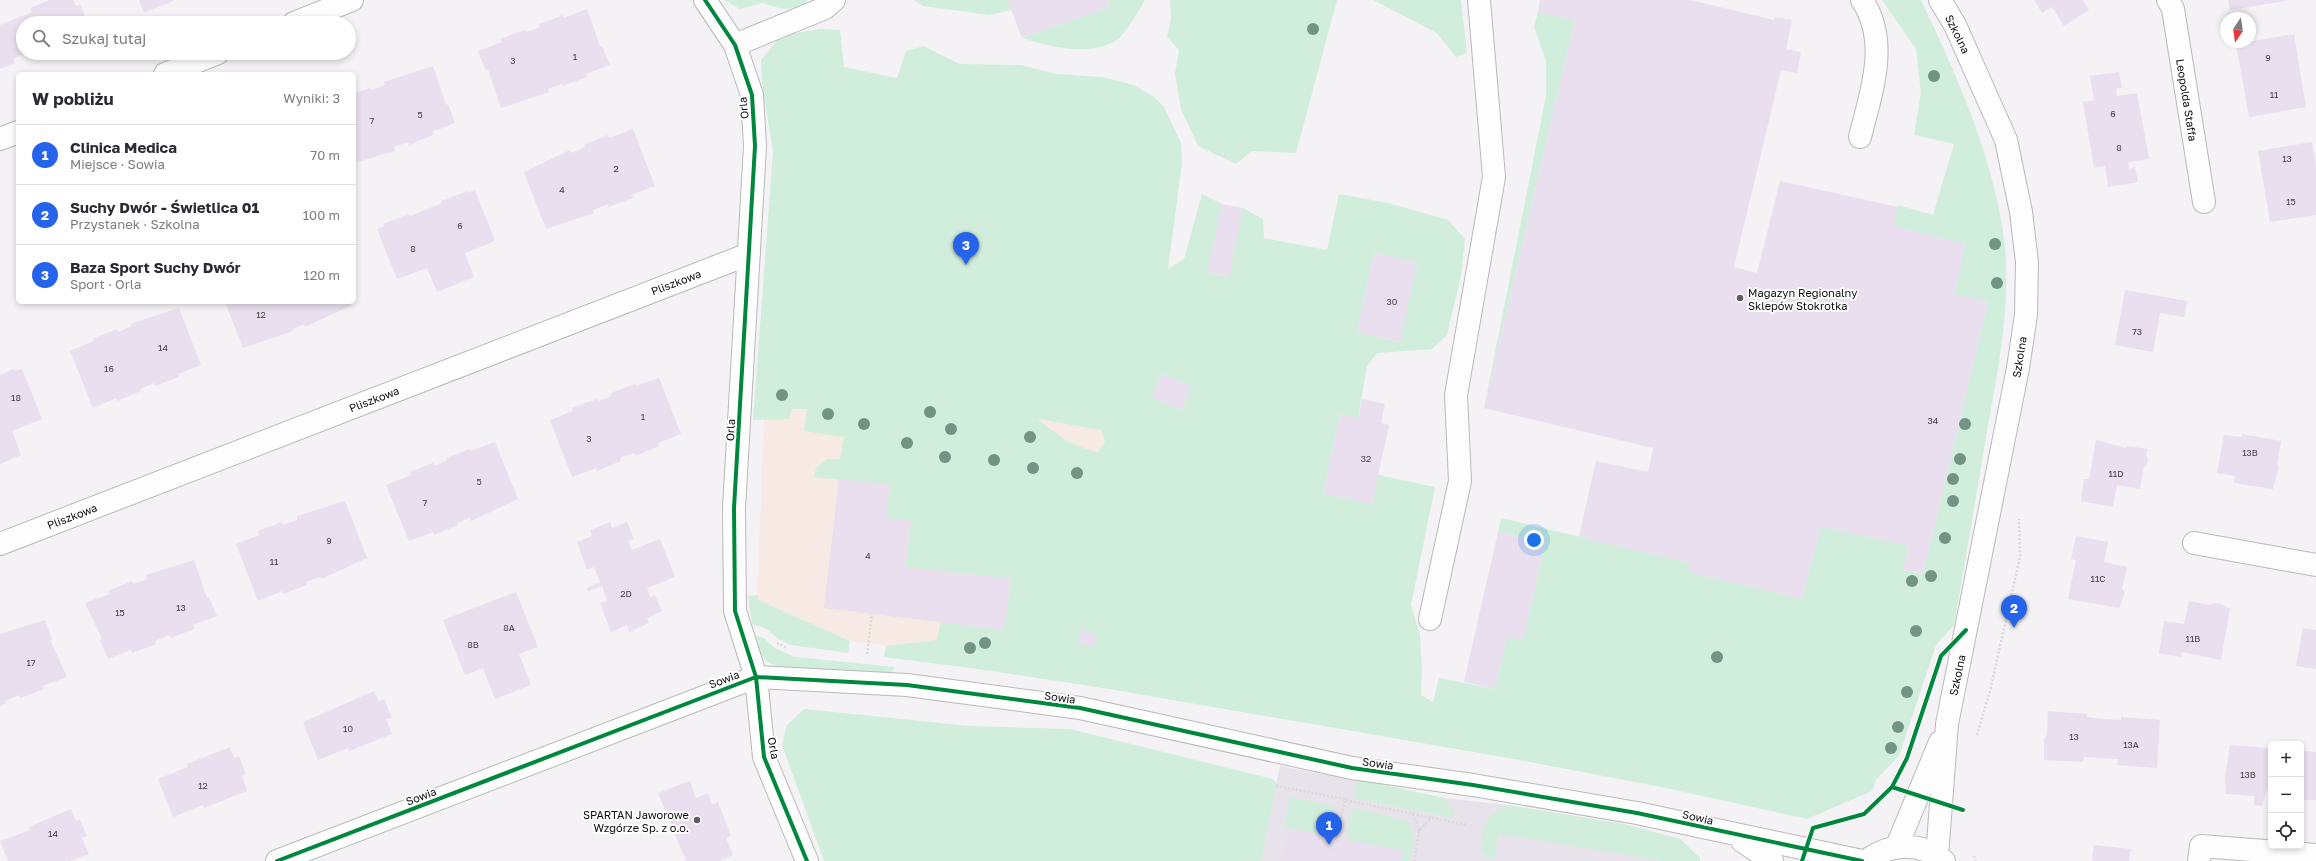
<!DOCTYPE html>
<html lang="pl">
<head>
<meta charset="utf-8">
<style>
	:root { --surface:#fff; --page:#f2f2f3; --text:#2b2b33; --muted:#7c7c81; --line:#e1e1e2; --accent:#2563eb }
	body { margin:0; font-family:"Golos Text",sans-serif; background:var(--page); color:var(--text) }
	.controls { position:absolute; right:12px; bottom:12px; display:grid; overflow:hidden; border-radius:6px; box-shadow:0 2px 6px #0003 }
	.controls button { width:36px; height:36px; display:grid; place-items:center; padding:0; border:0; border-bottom:1px solid var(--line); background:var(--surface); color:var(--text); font:20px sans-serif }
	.compass { position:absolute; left:2220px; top:12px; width:36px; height:36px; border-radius:50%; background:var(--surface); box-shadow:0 2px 6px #0003; rotate:193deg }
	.you { position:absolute; left:1534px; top:540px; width:14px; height:14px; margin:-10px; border:3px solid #fff; border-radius:50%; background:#1a73e8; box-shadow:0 0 0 6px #1a73e833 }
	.badge { display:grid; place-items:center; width:26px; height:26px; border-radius:50%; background:var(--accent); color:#fff; font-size:13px; font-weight:700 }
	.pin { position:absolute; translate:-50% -33px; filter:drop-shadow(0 1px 2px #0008) }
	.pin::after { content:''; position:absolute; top:21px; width:14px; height:12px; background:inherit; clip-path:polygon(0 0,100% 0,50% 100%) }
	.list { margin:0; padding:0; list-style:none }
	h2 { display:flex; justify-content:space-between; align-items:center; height:52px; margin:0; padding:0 16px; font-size:17px }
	h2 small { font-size:13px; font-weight:400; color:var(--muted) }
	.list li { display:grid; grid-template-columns:26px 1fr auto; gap:12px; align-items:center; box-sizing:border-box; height:60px; padding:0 16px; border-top:1px solid var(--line) }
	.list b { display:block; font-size:15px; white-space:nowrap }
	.list p { margin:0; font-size:13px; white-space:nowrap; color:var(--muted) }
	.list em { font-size:13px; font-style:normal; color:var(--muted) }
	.icon { flex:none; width:22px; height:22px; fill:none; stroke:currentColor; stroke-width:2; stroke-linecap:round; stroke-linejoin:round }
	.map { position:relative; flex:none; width:2316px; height:861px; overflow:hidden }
	.search { position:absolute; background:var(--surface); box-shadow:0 2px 6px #0003; left:16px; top:16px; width:340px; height:44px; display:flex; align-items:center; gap:10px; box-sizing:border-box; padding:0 14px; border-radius:22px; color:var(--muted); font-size:15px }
	.panel { position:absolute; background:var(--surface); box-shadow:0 2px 6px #0003; left:16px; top:72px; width:340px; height:232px; border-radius:6px }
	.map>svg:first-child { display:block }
</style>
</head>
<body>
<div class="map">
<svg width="2316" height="861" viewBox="0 0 2316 861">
	<rect width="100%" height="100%" fill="#f4f2f5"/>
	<path fill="#e8e3ea" d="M1280,766L1444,798L1507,805L1623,824L1680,839L1700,858V861H1261Z"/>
	<path fill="#f7eae4" d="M766,370L1143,438L1056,671L845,640L757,600Z"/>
	<path fill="#d1eedc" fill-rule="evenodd" d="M723,0H808L800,8L782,9L762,3L740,9Z
		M914,0H1008L1012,10L989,15L923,6Z
		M1107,0H1145C1139,10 1126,33 1117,40C1090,57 1050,47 1022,38L1109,7Z
		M1170,0H1337L1296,153L1252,151L1236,164L1198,146L1181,109L1175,74L1179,50L1167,37L1171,19Z
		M1373,0H1461L1467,53L1456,57L1437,33Z
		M1882,0H1921C1956,74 1990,149 2003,231C2013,299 1998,370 1986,437C1976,499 1965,562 1954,625L1936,645L1899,756L1876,780L1872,791L1807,819L1666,788L1514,759L1103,688L978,669L884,657L886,646L937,640L940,622L1004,630L1011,579L905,567L911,522L886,518L890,485L814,477L816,468L827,459H840L844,437L804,431L807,409H791L790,419L753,420L773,152L762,83L761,60L781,36L818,29L840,30L844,67L897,78L906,51L923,46L960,64L1020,65L1057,74L1102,77L1134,85L1154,97L1164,107L1181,143L1182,163L1168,269L1184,259L1202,194L1222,204L1208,272L1228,277L1243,208L1263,219L1264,238L1327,250L1339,194L1388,203L1448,220L1465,239L1461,276L1447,335L1432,349L1377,353L1367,366L1358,418L1340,414L1323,493L1372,504L1378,475L1435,487L1411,605L1420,634L1422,668L1421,695L1433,702L1439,678L1495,689L1507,637L1523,640L1545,542L1498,532L1501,518L1690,563L1688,572L1802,599L1821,526L1909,546L1903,570L1923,574L1988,302L1954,294L1965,244L1893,226L1898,205L1933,215L1954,144L1914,135L1921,93L1916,49ZM1374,253L1417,263L1399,342L1357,332ZM1161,374L1191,386L1182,410L1153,398ZM1037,419L1101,430L1105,442L1098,452C1068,445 1060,436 1037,419Z
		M1538,12L1575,20L1484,408L1546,96V61L1534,27Z
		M758,595V600L850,641L848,653L791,645L778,639L767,629L752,624L748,596Z
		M754,635L764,638L776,649L796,657L894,667L893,672C863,672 791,677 768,662C759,656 757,645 754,635Z
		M804,709L970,726L1070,729L1273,779L1277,783L1261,861H824L782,745L787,725Z
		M1357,779L1444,798L1454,811L1453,818L1354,798Z
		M1290,797L1334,806L1328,836L1284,828Z
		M1507,805L1623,824L1680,839L1700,858V861H1664L1499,834L1494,859L1486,857L1480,850C1484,826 1483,817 1507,805Z
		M1352,808L1409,821L1414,841L1410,861H1401L1403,851L1346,840Z"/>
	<path fill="#e9dfee" d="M50,0H73L76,6L80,4L86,19L81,21L82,23H23V53H27L14,58L15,63L0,69V25L32,12L30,8Z
		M139,0H175L144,13Z
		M1008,0H1107L1109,7L1022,38Z
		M1540,0H1690L1774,20L1775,17L1792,20L1786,49L1801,52L1797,73L1781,70L1734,267L1757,273L1780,181L1898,207L1893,226L1965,244L1954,294L1988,302L1923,574L1903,570L1909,546L1821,526L1802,599L1688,572L1690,563L1579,537L1596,461L1648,472L1653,448L1484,408L1575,20L1538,12Z
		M2034,0H2083L2089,10L2064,26L2052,7L2042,13Z
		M2228,0H2285V1L2230,10Z
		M587,9L600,46H602L610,65L586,74L587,77L563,86L562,84L555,86L548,89L549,92L501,108L488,69L486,71L478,51L502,42L500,39L525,30L526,32L533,30L540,27L539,24L563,15L564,18Z
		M2294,34L2306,107L2249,117L2236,44Z
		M433,66L446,105L448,104L455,123L432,132L433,135L409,145L408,142L394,147L395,151L354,163V94L370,88L371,90L378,88L385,85L384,82Z
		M2119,72L2122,87L2116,89L2117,96L2137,93L2149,159L2128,162L2129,169L2135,167L2138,182L2108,187L2105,166L2094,168L2083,102L2094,100L2090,76Z
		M633,129L655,186L631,195L633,198L608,207V204L593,210L594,213L546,229L524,172L570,150L571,153L585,147L584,145L608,135L609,138Z
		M2312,142L2316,165V215L2270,222L2258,151Z
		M475,190L495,241L465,253L474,277L437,292L427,268L397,279L377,229L384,226L383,224L409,214L410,216L442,203L441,201L468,191V193Z
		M1222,204L1243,208L1229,277L1207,272Z
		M1374,253L1417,262L1400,342L1357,332Z
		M2125,290L2187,301L2184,317L2160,313L2153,352L2115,345Z
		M225,302H351L352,305L305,327L304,324L292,329L293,331L243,348Z
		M179,308L201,365L178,374L179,377L155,386L154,383L140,389L141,391L117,401L116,398L93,408L70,351L94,341L92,339L117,329L118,332L132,326L130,324Z
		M14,369L15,371L22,369L42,419L12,431L21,455L0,464V375Z
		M1161,374L1191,386L1182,410L1152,398Z
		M659,378L681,434L658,443L659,446L635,456L634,453L620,458L621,461L597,471L596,468L572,477L550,420L573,411L572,408L597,399L598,401L605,399L611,396V393L635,384L636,386Z
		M1362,399L1385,404L1381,423L1389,425L1372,504L1323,493L1340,414L1358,418Z
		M2242,434L2281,441L2277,464L2279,467L2273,489L2234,483L2235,476L2217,473L2224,435L2242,437Z
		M2096,440L2126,448L2127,446L2147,449L2146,456L2148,458L2147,465L2144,467L2140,489L2117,485L2113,507L2081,501L2084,479H2089Z
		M495,442L518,499L471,521L470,517L457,523L458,525L434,535L433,532L409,541L386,485L411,475L410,472L433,463L435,466L447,460L446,458L470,449L471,451Z
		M839,479L890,485L886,518L911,521L905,567L1011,579L1004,630L824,608Z
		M345,501L367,558L321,579L320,577L306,582L307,585L283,594L282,591L258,601L236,544L259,535L258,531L282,522L283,525L297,520V516Z
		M610,522L612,528L627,522L634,539L628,541L632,550L660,539L675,577L647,588L650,597L655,595L662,611L647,618L649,623L629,632L627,625L611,632L600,603L607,601L602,586L588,591L587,588L600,582L594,567L587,570L577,542L592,536L590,530Z
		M1498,532L1545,542L1523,641L1507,637L1495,689L1464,682Z
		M2076,536L2108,542L2104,562L2127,567L2122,589L2125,592L2119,608L2068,599L2076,560L2071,559Z
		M194,560L207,598L209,597L217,616L193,625L194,629L171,638L169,635L155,641L156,644L132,653L131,650L108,659L100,640L102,639L85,603L109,594L108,591L132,581L133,584L147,579L146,575Z
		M516,592L538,647L519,654L531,685L495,699L483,668L465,675L443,620Z
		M2189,601L2210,605L2214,603L2221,604L2230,609L2221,660L2182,652L2181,657L2159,653L2164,621L2184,624Z
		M45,620L52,639L50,640L67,677L43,686L44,689L20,698L19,695L5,701L6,703L0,706V634Z
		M2303,628L2316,630V669L2296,666Z
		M1080,630L1096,634L1094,647L1078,643Z
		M374,691L379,702L384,699L392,718L386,719L392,734L349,751L348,748L318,760L303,722Z
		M2048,711L2087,714V717L2104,719L2121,720V717L2160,720L2157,768L2117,765L2118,759L2084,757L2083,762L2044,760V738L2047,735Z
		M2230,745L2269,748V751H2271V791H2266L2262,806L2254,805V796L2226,794L2225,776Z
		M230,747L234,758L239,756L246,774L242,776L247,791L204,808L203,805L173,817L158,779L188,767L187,764Z
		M2303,751L2316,752V800H2301V754H2303Z
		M690,781L696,798L708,793L712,805L718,802L731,836L726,838L733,855L719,861H686L658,793Z
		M71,809L76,821L80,820L87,836L82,838L89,854L70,861H8L0,841L30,830L28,827Z
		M1288,828L1403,851L1401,861H1281Z
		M2094,845L2131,849L2129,861H2092Z"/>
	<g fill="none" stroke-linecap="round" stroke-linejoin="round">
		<defs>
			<path id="minor" d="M705,0L735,45L752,95L755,146L734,508L735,611L756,677L764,757L807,861
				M2168,0L2173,9L2204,202
				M294,23L352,0
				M735,45L825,8L834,0
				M165,74L218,53
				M1860,137C1871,93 1890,42 1862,0
				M0,139L18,132
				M2194,543L2316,565
				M0,544L749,254
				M1430,619L1460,481L1456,395L1494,177L1479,0
				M1742,841L1772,861
				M1897,846L1940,742
				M1937,857L1947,724L2018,368L2026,315L2027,262L2021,212L2006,140L1955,25L1940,0
				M277,861L756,677L907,685L1080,708L1352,768L1473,785L1637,813L1862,861
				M1866,861C1890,843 1920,841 1944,861
				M2199,861L2201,846L2316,855"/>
		</defs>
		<use href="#minor" stroke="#b9b8ba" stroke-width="24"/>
		<path stroke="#dad9da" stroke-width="2.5" stroke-dasharray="2 2" stroke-linecap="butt" d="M777,643L787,648
			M867,654L872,614
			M1977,735L1990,691L2020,557L2019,519
			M1276,786L1345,799
			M1413,814L1419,831L1431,818
			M1337,838L1345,800L1467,825
			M1974,856L1976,861
			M1414,861L1419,831"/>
		<use href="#minor" stroke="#fdfdfe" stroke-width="22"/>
		<defs>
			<path id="cycleway" d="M705,0L735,45L752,95L755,146L734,508L735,611L756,677L764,757L807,861
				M1892,787L1907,758L1941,656L1966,630
				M277,861L756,677L907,685L1080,708L1352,768L1473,785L1637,813L1862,861
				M1802,861L1813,828L1864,814L1892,787L1963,810"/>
		</defs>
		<use href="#cycleway" stroke="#fff" stroke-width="6"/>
		<use href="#cycleway" stroke="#00873e" stroke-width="4"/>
	</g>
	<g fill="#719484">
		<circle cx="1313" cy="29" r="6"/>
		<circle cx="1934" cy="76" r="6"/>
		<circle cx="1995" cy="244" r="6"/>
		<circle cx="1997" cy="283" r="6"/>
		<circle cx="782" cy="395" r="6"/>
		<circle cx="930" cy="412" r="6"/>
		<circle cx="828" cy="414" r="6"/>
		<circle cx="864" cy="424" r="6"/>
		<circle cx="1965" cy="424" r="6"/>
		<circle cx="951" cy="429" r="6"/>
		<circle cx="1030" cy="437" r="6"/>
		<circle cx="907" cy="443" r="6"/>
		<circle cx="945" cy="457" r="6"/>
		<circle cx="1960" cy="459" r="6"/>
		<circle cx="994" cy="460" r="6"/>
		<circle cx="1033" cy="468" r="6"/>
		<circle cx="1077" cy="473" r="6"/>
		<circle cx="1953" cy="479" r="6"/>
		<circle cx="1953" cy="501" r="6"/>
		<circle cx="1945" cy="538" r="6"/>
		<circle cx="1931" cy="576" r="6"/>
		<circle cx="1912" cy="581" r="6"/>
		<circle cx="1916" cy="631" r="6"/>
		<circle cx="985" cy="643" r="6"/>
		<circle cx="970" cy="648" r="6"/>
		<circle cx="1717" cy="657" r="6"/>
		<circle cx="1907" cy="692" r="6"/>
		<circle cx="1898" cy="727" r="6"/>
		<circle cx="1891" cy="748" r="6"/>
	</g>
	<g fill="#5e5d60" stroke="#fff" stroke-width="1.5">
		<circle cx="1740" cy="298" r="4"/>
		<circle cx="697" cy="820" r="4"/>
	</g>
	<g text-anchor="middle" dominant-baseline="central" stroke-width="4" stroke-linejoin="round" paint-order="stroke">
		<g font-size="9" fill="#454247">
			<text x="575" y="56">1</text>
			<text x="2268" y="57">9</text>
			<text x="513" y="60">3</text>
			<text x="2274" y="94">11</text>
			<text x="2113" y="113">6</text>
			<text x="420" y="114">5</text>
			<text x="372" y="120">7</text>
			<text x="2119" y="147">8</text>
			<text x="2287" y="158">13</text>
			<text x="616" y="168">2</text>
			<text x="562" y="189">4</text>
			<text x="2291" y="201">15</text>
			<text x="460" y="225">6</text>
			<text x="413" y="248">8</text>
			<text x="1392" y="301">30</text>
			<text x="261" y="314">12</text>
			<text x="2137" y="331">73</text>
			<text x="163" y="347">14</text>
			<text x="109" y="368">16</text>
			<text x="16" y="397">18</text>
			<text x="643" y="416">1</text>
			<text x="1933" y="420">34</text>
			<text x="589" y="438">3</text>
			<text x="2250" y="452">13B</text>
			<text x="1366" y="458">32</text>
			<text x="2116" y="473">11D</text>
			<text x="479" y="481">5</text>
			<text x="425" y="502">7</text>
			<text x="329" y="540">9</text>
			<text x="868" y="555">4</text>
			<text x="274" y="561">11</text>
			<text x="2098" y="578">11C</text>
			<text x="626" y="593">2D</text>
			<text x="181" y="607">13</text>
			<text x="120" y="612">15</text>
			<text x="509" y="627">8A</text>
			<text x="2193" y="638">11B</text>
			<text x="473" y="644">8B</text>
			<text x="31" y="662">17</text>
			<text x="348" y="728">10</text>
			<text x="2074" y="736">13</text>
			<text x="2131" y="744">13A</text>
			<text x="2248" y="774">13B</text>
			<text x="203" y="785">12</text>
			<text x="53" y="833">14</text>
		</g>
		<g font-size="11" fill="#0e0d0f" stroke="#fff">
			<text transform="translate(1958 34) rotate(64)">Szkolna</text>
			<text transform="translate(2187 100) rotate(81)">Leopolda Staffa</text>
			<text transform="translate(743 108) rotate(-96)">Orla</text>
			<text transform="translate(676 282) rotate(-21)">Pliszkowa</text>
			<text transform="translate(2019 357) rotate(-81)">Szkolna</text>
			<text transform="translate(374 399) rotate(-21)">Pliszkowa</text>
			<text transform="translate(730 430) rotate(-87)">Orla</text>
			<text transform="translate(72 516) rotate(-21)">Pliszkowa</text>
			<text transform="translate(1957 675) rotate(-78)">Szkolna</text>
			<text transform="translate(724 679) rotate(-21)">Sowia</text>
			<text transform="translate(1060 697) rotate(8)">Sowia</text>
			<text transform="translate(774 748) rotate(79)">Orla</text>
			<text transform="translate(1378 763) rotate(8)">Sowia</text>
			<text transform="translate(421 796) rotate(-21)">Sowia</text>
			<text transform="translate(1698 817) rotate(13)">Sowia</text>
		</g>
		<g font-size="11" fill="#0e0d0f" stroke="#fff" text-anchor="start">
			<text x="1748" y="292">Magazyn Regionalny<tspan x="1748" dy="13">Sklepów Stokrotka</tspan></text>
			<text x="689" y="814" text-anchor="end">SPARTAN Jaworowe<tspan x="689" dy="13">Wzgórze Sp. z o.o.</tspan></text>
		</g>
	</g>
</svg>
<div class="controls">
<button>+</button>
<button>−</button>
<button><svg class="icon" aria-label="locate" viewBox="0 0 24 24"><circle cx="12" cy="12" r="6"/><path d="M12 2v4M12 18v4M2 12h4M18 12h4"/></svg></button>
</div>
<svg class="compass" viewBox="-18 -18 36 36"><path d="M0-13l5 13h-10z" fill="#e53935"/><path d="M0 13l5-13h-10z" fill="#7c7c81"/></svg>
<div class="you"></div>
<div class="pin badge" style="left:1329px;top:845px">1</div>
<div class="pin badge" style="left:2014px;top:628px">2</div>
<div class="pin badge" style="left:966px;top:265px">3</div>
<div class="search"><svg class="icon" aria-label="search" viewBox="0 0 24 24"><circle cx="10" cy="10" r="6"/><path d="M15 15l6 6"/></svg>Szukaj tutaj</div>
<section class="panel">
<h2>W pobliżu<small>Wyniki: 3</small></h2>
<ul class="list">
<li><span class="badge">1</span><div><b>Clinica Medica</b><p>Miejsce · Sowia</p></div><em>70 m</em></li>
<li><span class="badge">2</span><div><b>Suchy Dwór - Świetlica 01</b><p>Przystanek · Szkolna</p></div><em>100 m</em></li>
<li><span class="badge">3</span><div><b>Baza Sport Suchy Dwór</b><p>Sport · Orla</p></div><em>120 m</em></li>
</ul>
</section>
</div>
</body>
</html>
